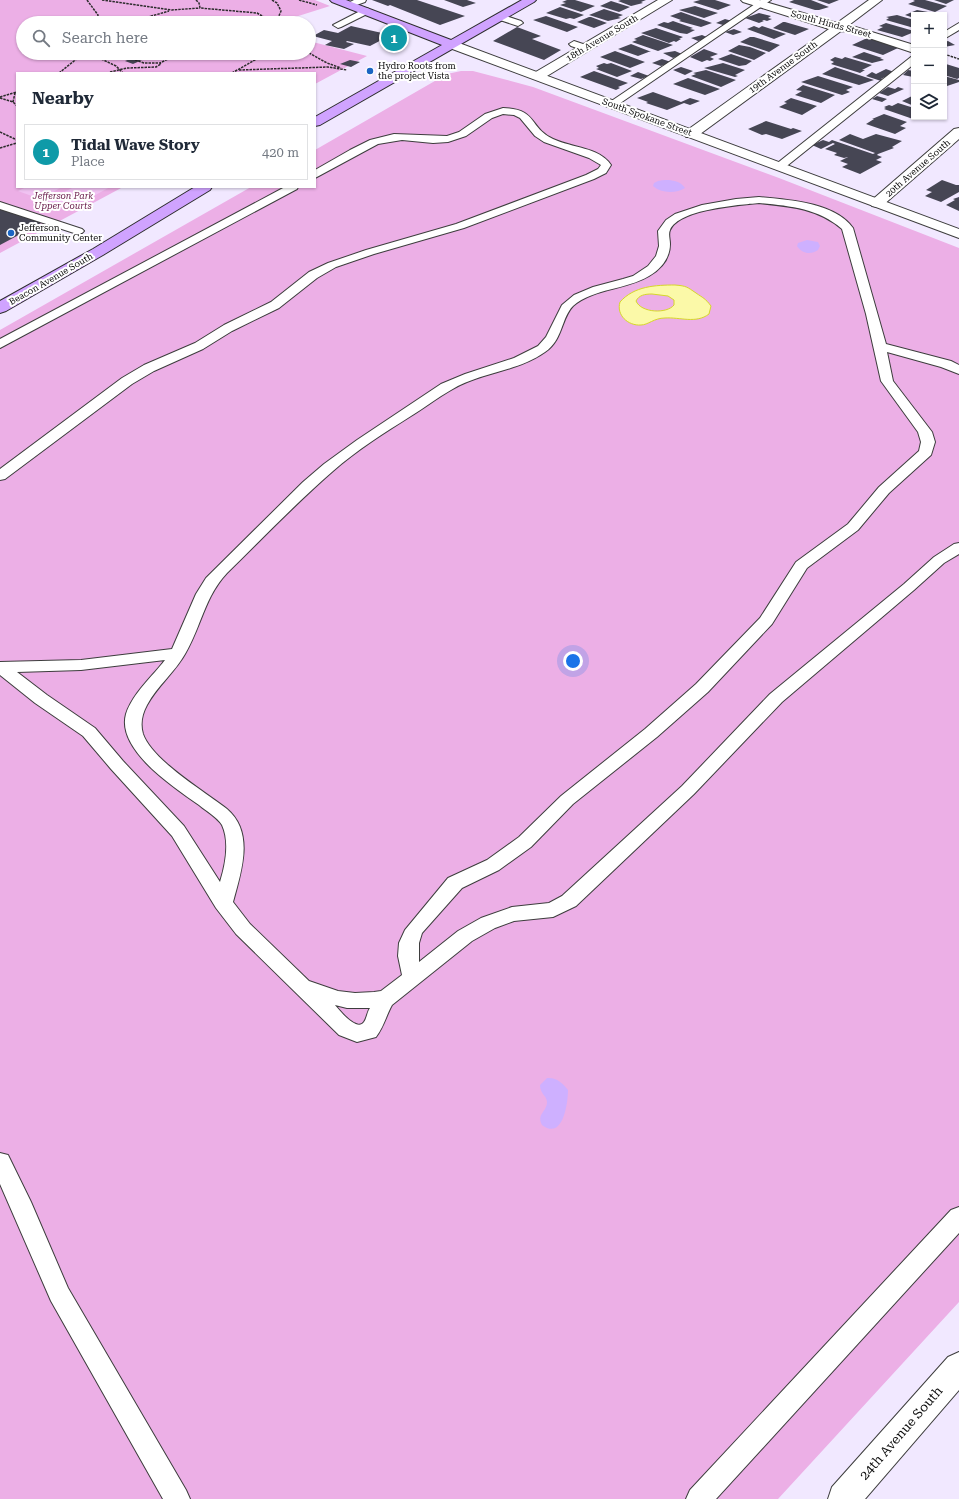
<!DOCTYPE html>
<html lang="en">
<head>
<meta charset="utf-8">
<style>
	:root { --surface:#fff; --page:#f6f6f7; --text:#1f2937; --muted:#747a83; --line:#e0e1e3; --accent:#d93025 }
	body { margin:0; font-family:"Roboto Serif",serif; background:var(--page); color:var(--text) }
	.controls { position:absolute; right:12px; top:12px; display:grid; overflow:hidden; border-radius:0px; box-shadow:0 1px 3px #0004 }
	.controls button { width:36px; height:36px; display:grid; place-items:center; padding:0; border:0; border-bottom:1px solid var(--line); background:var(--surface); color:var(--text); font:20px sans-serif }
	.you { position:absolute; left:573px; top:661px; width:14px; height:14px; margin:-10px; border:3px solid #fff; border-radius:50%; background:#1a73e8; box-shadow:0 0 0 6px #1a73e833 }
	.badge { display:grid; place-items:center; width:26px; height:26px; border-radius:50%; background:var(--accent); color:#fff; font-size:13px; font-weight:700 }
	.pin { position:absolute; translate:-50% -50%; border:2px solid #fff; box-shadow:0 1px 4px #0006 }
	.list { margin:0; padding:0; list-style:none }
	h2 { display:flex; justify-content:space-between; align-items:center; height:52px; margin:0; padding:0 16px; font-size:17px }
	h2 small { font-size:13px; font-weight:400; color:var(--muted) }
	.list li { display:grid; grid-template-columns:26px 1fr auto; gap:12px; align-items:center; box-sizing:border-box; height:56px; margin:0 8px 8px; padding:0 8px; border:1px solid var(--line); border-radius:0px }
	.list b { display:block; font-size:15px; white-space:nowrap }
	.list p { margin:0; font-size:13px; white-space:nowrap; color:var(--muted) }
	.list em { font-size:13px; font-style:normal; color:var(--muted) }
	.icon { flex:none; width:22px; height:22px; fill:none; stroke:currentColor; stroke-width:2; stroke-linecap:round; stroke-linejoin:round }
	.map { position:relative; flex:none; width:959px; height:1499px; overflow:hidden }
	.search { position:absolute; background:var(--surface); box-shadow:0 1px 3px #0004; left:16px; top:16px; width:300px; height:44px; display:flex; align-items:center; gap:10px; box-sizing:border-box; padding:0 14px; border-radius:22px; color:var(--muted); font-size:15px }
	.panel { position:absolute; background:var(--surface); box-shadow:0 1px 3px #0004; left:16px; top:72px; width:300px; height:116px; border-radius:0px }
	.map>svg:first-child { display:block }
</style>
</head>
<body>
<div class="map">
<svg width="959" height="1499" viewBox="0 0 959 1499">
	<rect width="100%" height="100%" fill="#f1e8ff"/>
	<path fill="#ecafe6" d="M0,0H315L330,6L292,18L293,23H23V53H309V41L367,56L315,84V73H17V187H123L0,253Z
		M461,71H473L533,87L779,178L959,248V1302L778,1499H0V330L251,187H315V150L447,74Z"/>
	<path fill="#ceb0ff" d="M658,181C667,179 680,180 685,188C676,194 660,193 653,186L654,183Z
		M807,240L818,242L820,246L818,250C811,255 802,254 797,246L798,243Z
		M547,1078C556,1077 563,1083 568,1090C568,1103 563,1141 542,1125C536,1114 547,1112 547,1102C547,1096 540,1094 540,1085Z"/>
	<path fill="#f0c2f2" d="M26,187H62L40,199L18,191Z
		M74,187H110L70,209L47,201Z"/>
	<path fill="#fbf9a8" stroke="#d6d72a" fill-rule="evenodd" d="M675,285C687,286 687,287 696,293C703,298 705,298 711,306L709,314C696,324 680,317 665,318C654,318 648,325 641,325C628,326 616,315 620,302C634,286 656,285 675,285ZM652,294L668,296L674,300V305C667,314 641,313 636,301C639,295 645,294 652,294Z"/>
	<path fill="#464654" d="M372,0H417L465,16L440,25L390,5L388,6Z
		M444,0H467L476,3L463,7Z
		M567,0H575L595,6L581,12L560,5L566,3L562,2Z
		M621,0H646L641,2L643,3L631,6L618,1Z
		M700,0H715L731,5L718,10L693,2Z
		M794,0H811L829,7L819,10H815L789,2Z
		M817,0H839L829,4Z
		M913,0H925L947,6L935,12L908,4L915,1Z
		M934,0H954L946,4Z
		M611,1L630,7L619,12L600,6Z
		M695,6L718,13L704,18L679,10Z
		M560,7L584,15L574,19L570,18L566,19L546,13Z
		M604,9L623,15L618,17L621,18L608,21L589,15Z
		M917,10L928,12L938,15H914V18L905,15Z
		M681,12L712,23L701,27L679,21L681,20L670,16Z
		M759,13L771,16L768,18L772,19L767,21L764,20L762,21H764L759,23L745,18Z
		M897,15L914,20V28L886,20L889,18L886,17Z
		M546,16L578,27L567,32L533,20Z
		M589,17H591L607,23L594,28L577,22Z
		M725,19L732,21L723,25L716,23Z
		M673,21L693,28L690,29L695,30L687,34L680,33L657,25L664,22L668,23Z
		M783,22H785L809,29L795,35L773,28Z
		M886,23L914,31V32L902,37L877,30L883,27L879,26Z
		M351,26L391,35L370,46L347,41L346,42L354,44L344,49L325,45L332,41L313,36L324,30L338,33Z
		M754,26L759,28L762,26L786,34L774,39L747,29Z
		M517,27L541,36L532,39L561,50L544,60L493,41Z
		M656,28L683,37L679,39H681L676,42L674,41L669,43L641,33Z
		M734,29L742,32L733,35L725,32Z
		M643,35L673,45L658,51L632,42L637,40L634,39Z
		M702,35L709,38L698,41L691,38Z
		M750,37H754L780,45L769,52L740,42Z
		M865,39H871L898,48L883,55L852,45Z
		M948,41L955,45L944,47V42Z
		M631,44L649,51H651L638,56L618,49Z
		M739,45L750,47L766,53L754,60L728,51Z
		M704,49L718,54L710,57L714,59L710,61L707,60L702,62L690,57Z
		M615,51L645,62L630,68L600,57Z
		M675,51L682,54L673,58L663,53Z
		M864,52L882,58H880L884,60L872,63L852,57Z
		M731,54L752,61L746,65L739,66L718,59Z
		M135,57L142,60L133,64L125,61Z
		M835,57L842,59L845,57L872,65L862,70H865L860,73L857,72L831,64L834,62L830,60Z
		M662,59L671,62L661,66L652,63Z
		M350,60L360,62L351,67L340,64Z
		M604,63L607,64L611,63L632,71L617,77L596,69L599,68L596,66Z
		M723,63L745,70L735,75L738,76L735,77L704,68Z
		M946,64L959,68V78L957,79L944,75V65Z
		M681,67L693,71L685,75L673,70Z
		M835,67L874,80L859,85L822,74Z
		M886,69L894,72L881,79L884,80L881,81L866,76L872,72L876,74Z
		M706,70L736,80L721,87L691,76L696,74L693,73Z
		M908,70L914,71L913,77L903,75Z
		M594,71L628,83L618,87L620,88L616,90L580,77Z
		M638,72L649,76L641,79L630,76Z
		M818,76L853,87L846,90L850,92L842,95L801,82Z
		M944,76L959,80V82L947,86L944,85Z
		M688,78L720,89L705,95L673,84Z
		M803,85L835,95L821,103L795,95L802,91L796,90Z
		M888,87L895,89L898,87L904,89L888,96L879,93Z
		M653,92L681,102L690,98L700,101L690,105L684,103L667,110L646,103L648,102L637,98Z
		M914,95V106L902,101Z
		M877,96L887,99L882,102L872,99Z
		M791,98L817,106L802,115L779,107L787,103L784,102Z
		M898,103L914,108V117H917L913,119L884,109L886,108L884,107L889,105L892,106Z
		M884,114L907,122L900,126L906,128L895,134L866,124L874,119H872Z
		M766,121L791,129L793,128L802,131L782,139L766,134L762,135L748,129Z
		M850,134L863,139L876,134L902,141L892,147L894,148L878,154L877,155L882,157L876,160L882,162L860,174L842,167L848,164L840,161L848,157L844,158L834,155L837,153L825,149L835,144L833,143L821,149L812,145L823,140L829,142L832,140L873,154L875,153L839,140Z
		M942,180L956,185H959V192L941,202L925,196L932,192L926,190Z
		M959,197V211L946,205L955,200L953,199Z
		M0,207L43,222L0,245Z"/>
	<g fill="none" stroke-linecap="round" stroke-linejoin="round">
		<defs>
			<path id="service" d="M354,0H366L365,2L348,8L344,5Z
				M761,0H771L616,106L612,107L607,104Z
				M366,8L369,9L370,11L369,13L341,27L338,28L333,25Z
				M500,14L521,21L523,23L518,26L497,19L496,17L497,15Z
				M959,23V30L944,39V32Z
				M574,41L589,46L591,48L586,51L571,46L569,44Z
				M914,56V64L783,169H775L774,167L775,165L911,57Z
				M503,108C538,109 528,127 553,139C572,148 599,147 611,165L606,173L594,179L464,228L374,254L336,267L317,278L279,308L232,331L203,349L154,371L132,384L5,479L0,480V469L122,378L144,365L195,343L224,325L271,302L309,272L328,263L366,250L456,224L586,175L598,169L601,165L589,158L544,142L535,136L520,118L514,115L503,114L492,118L466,136L448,142L433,143L402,140L378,144L315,178V170L350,150L370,140L394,134L447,136L459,132L485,114Z
				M285,187H298L297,189L0,348V339Z
				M759,197C788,200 834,202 853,228L886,344L951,361L959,365V374L941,367L887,352L893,381L932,432L935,442L931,455L889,493L858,530L807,568L772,624L708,692L657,737L573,804L531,847L499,870L462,888L422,933L419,943V962L458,931L481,918L512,907L549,903L562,896L682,786L770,694L904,584L934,557L954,544L959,543V554L944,563L914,590L782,702L694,794L576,906L553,917L514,921L495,928L472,941L392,1005C386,1016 384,1026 376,1037L357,1042L339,1035L236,934L216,908L172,836L111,769L83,736L35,703L0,675V662L81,660L172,649L196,594L206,578L303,482L324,464L357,440L441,384L465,374L514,358L538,346L546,337L562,305L574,295L593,287L623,279L633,276L648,266L656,256L659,246L658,231L666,220L675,214L702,205L736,199ZM759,203C789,206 818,208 842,229L866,314L881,381L918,432L921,442L919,451L879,487L848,524L796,562L760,618L696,684L645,729L561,796L519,837L487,860L448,878L405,930L399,943L398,956L402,975L381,991L374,992L355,993L338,991L309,981L250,924L233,902C241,872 255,833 227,809C205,792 152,760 143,734C140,724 142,714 147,705C157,686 175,672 185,654C201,627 205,596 227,573C262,539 296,503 333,471C357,450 384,433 411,416C424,408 437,398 451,390C480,372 517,372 545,352C563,340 561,318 573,306C594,288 626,290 649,276C661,269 670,258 670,244C670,239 668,234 670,230C679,209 739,205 759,203ZM165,660C152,677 133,693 126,714C116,750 175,788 199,805C206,811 217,817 222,825C230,842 225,866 220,882L184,826L123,761L95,728L47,695L17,672L81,670ZM335,1005L347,1008H370C367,1012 367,1018 364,1022C357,1032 340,1011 335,1005Z
				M0,202L82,229L84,231L82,233H74L0,209Z
				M0,1153L8,1155L31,1202L68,1288L186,1490L190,1499H163L51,1301L0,1184Z
				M959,1207V1233L716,1499H686L690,1490L951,1210Z"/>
			<path id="minor" d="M658,0H672L542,79H534L532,76L534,73Z
				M741,0H759L837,23L869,0H882L849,25L914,45V53L851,32L841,31L696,137H686L684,134L686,131L829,29L743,2Z
				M959,128V139L882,206L877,207L872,206L870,203L872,200L954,129Z
				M959,1352V1390L865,1499H828L832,1487L948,1357Z"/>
			<path id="tertiary" d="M451,40L959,229V238L447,47L445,44L447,41Z"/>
			<path id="secondary" d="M330,0H346L451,40L522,0H536L534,2L320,125L315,126V117L442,45L332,2Z
				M195,187H212L210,190L103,255L6,311L0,313V301L93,249Z"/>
		</defs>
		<use href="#service" stroke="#3d3d3d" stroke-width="2"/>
		<use href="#minor" stroke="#3d3d3d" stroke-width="2"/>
		<use href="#tertiary" stroke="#3d3d3d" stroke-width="2"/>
		<use href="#secondary" stroke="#2c2c2c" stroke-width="2"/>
		<path stroke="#2c2c2c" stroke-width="1.5" stroke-dasharray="2.5 1" stroke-linecap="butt" d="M87,0L98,15L97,23
			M102,0L172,10L200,8
			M196,0L199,3L200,8L257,13L274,23
			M272,0L277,3L281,11L276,23
			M299,0L317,5
			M127,23L169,11
			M309,53L327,63L341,68
			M944,54L959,59
			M82,56H95L101,53
			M95,56L116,66L123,73
			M135,60L144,63H160
			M127,68L156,67L161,64L160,63L180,53
			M239,70L328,67L347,70
			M59,73L84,53
			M79,73H85
			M232,73L267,53
			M0,97L17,92
			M0,98L13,102L17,106
			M13,102L15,93
			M0,132L17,140
			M0,148L17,143"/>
		<use href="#service" fill="#fff" fill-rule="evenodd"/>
		<use href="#minor" fill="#fff" fill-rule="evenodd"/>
		<use href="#tertiary" fill="#fff" fill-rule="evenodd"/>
		<use href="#secondary" fill="#d0a3ff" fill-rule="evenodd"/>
		<path stroke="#2c2c2c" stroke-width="1.5" stroke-dasharray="2.5 1" stroke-linecap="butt" d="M110,72L127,68"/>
	</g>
	<g fill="#1a65c3" stroke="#fff" stroke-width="1.5">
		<circle cx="370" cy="71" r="4"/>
		<circle cx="11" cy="233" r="4"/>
	</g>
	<g text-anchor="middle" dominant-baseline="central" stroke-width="4" stroke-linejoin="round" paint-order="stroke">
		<g font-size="9" fill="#0a0a0a" stroke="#fff">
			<text transform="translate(831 24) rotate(15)">South Hinds Street</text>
			<text transform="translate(602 38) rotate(-31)">18th Avenue South</text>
			<text transform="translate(783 67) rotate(-36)">19th Avenue South</text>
			<text transform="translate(647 117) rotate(20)">South Spokane Street</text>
			<text transform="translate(918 168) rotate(-41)">20th Avenue South</text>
			<text transform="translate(51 279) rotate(-30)">Beacon Avenue South</text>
		</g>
		<g font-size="9" fill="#0a0a0a" stroke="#fff" text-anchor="start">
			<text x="378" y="66">Hydro Roots from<tspan x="378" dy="10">the project Vista</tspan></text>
			<text x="19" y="228">Jefferson<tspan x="19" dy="10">Community Center</tspan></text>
		</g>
		<g font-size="9" font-style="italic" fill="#651746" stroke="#fff">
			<text x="63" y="196">Jefferson Park<tspan x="63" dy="10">Upper Courts</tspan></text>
		</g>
		<g font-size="13" fill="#0a0a0a" stroke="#fff">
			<text transform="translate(901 1433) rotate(-49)">24th Avenue South</text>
		</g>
	</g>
</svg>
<div class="controls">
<button>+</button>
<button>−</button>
<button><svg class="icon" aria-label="layers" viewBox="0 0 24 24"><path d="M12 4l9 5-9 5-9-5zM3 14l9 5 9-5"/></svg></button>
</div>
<div class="you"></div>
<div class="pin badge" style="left:394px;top:38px;background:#0f9aa8">1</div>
<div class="search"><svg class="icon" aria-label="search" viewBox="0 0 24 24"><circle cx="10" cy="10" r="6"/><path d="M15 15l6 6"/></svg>Search here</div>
<section class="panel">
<h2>Nearby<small></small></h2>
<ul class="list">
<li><span class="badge" style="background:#0f9aa8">1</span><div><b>Tidal Wave Story</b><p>Place</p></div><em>420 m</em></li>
</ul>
</section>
</div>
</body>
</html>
